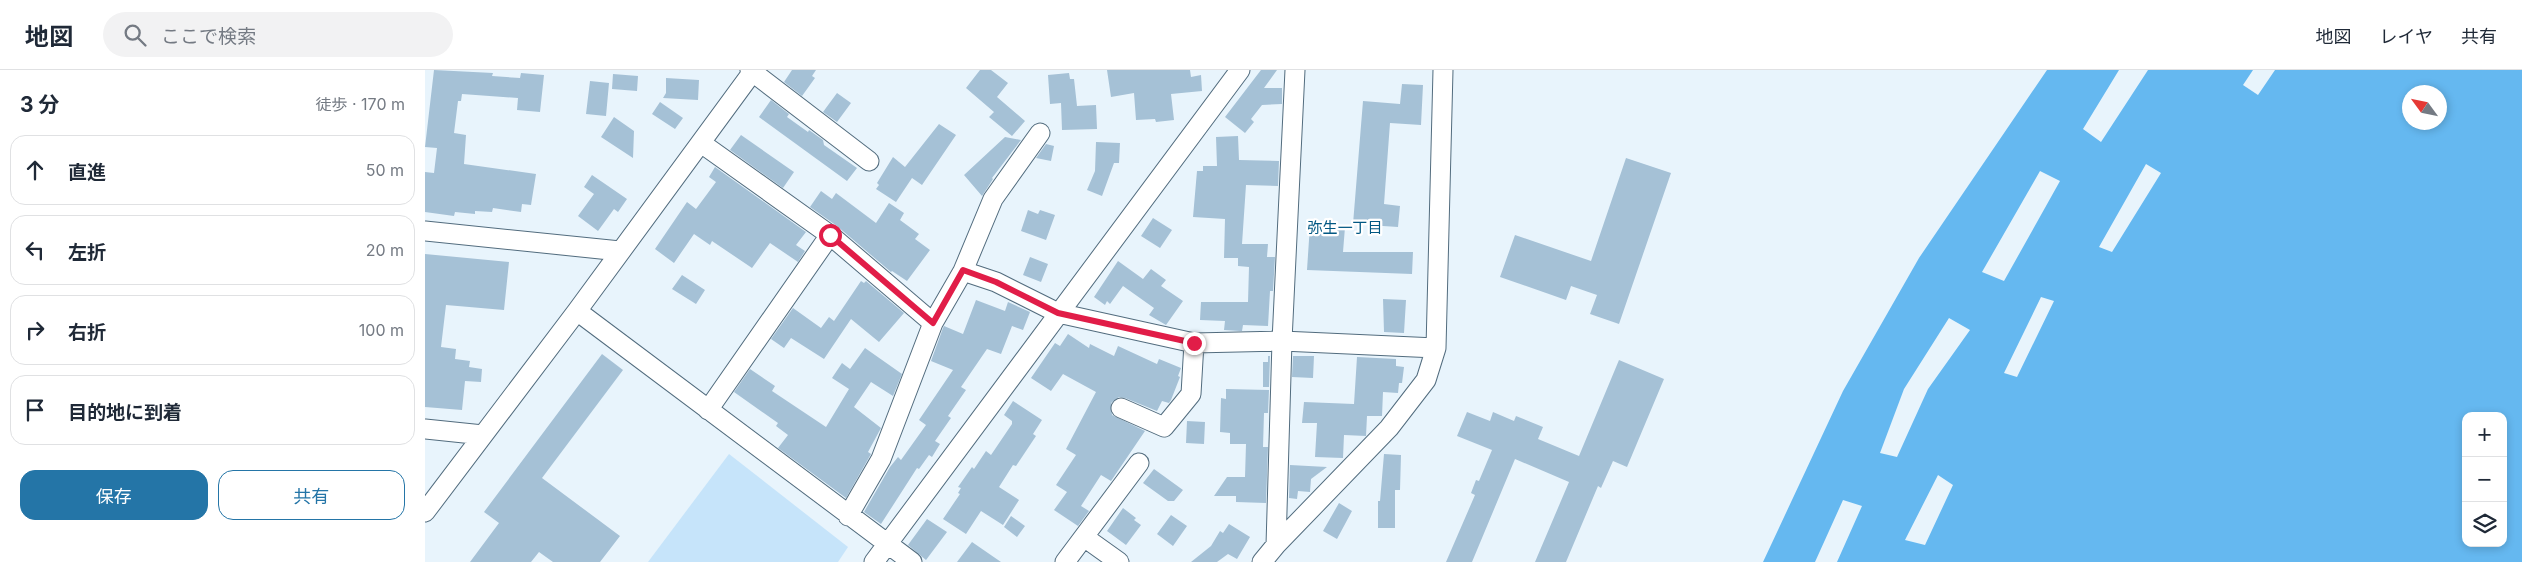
<!DOCTYPE html>
<html lang="ja">
<head>
<meta charset="utf-8">
<style>
	:root { --surface:#fff; --page:#f2f2f3; --text:#1f2937; --muted:#747a83; --line:#e0e1e3; --accent:#2475a7 }
	body { margin:0; font-family:Inter,"Noto Sans JP",sans-serif; background:var(--page); color:var(--text) }
	.controls { position:absolute; right:15px; bottom:15px; display:grid; overflow:hidden; border-radius:10px; box-shadow:0 2px 8px #0003 }
	.controls button { width:45px; height:45px; display:grid; place-items:center; padding:0; border:0; border-bottom:1px solid var(--line); background:var(--surface); color:var(--text); font:25px sans-serif }
	.compass { position:absolute; left:1977px; top:15px; width:45px; height:45px; border-radius:50%; background:var(--surface); box-shadow:0 2px 8px #0003; rotate:303deg }
	.stop { position:absolute; width:15px; height:15px; margin:-11px; border:4px solid #e11d48; border-radius:50%; background:#fff }
	.stop.end { background:#e11d48; border-color:#fff; box-shadow:0 1px 5px #0008 }
	.list { margin:0; padding:0; list-style:none }
	h2 { display:flex; justify-content:space-between; align-items:center; height:65px; margin:0; padding:0 20px; font-size:21px }
	h2 small { font-size:16px; font-weight:400; color:var(--muted) }
	.list li { display:grid; grid-template-columns:32px 1fr auto; gap:15px; align-items:center; box-sizing:border-box; height:70px; margin:0 10px 10px; padding:0 10px; border:1px solid var(--line); border-radius:15px }
	.list b { display:block; font-size:19px; white-space:nowrap }
	.list em { font-size:16px; font-style:normal; color:var(--muted) }
	.actions { display:flex; gap:10px; padding:15px 20px }
	.actions a { flex:1; padding:11px 0; border:1px solid var(--accent); border-radius:15px; text-align:center; font-size:18px; color:var(--accent) }
	.actions .main { background:var(--accent); color:#fff }
	.icon { flex:none; width:28px; height:28px; fill:none; stroke:currentColor; stroke-width:2; stroke-linecap:round; stroke-linejoin:round }
	.map { position:relative; flex:none; width:2097px; height:492px; overflow:hidden }
	header { display:flex; align-items:center; gap:30px; box-sizing:border-box; height:70px; padding:0 25px; background:var(--surface); border-bottom:1px solid var(--line) }
	header strong { font-size:24px }
	nav { display:flex; gap:28px; margin-inline-start:auto; font-size:18px }
	.search { width:350px; height:45px; background:var(--page); display:flex; align-items:center; gap:12px; box-sizing:border-box; padding:0 18px; border-radius:28px; color:var(--muted); font-size:19px }
	main { display:flex }
	aside { flex:1; background:var(--surface) }
	.map>svg:first-child { display:block }
</style>
</head>
<body>
<header>
<strong>地図</strong>
<div class="search"><svg class="icon" aria-label="search" viewBox="0 0 24 24"><circle cx="10" cy="10" r="6"/><path d="M15 15l6 6"/></svg>ここで検索</div>
<nav><a>地図</a><a>レイヤ</a><a>共有</a></nav>
</header>
<main>
<aside>
<h2>3 分<small>徒歩 · 170 m</small></h2>
<ul class="list">
<li><svg class="icon" aria-label="ahead" viewBox="0 0 24 24"><path d="M12 20V5M6 11l6-6 6 6"/></svg><div><b>直進</b></div><em>50 m</em></li>
<li><svg class="icon" aria-label="left" viewBox="0 0 24 24"><path d="M17 20v-9H6M10 6l-5 5 5 5"/></svg><div><b>左折</b></div><em>20 m</em></li>
<li><svg class="icon" aria-label="right" viewBox="0 0 24 24"><path d="M7 20v-9h11M14 6l5 5-5 5"/></svg><div><b>右折</b></div><em>100 m</em></li>
<li><svg class="icon" aria-label="arrive" viewBox="0 0 24 24"><path d="M6 21V4h12l-3 4 3 4H6"/></svg><div><b>目的地に到着</b></div></li>
</ul>
<div class="actions"><a class="main">保存</a><a>共有</a></div>
</aside>
<div class="map">
<svg width="2097" height="492" viewBox="0 0 2097 492">
	<rect width="100%" height="100%" fill="#e8f4fc"/>
	<path fill="#c6e4fa" d="M304,384L423,477L413,492H223Z"/>
	<path fill="#65b8f0" fill-rule="evenodd" d="M1622,0H2097V492H1338L1418,321L1494,188ZM1984,22H2014V52H1984ZM2041,346H2078V473H2041Z"/>
	<path fill="#e8f4fc" d="M1694,0H1723L1676,72L1658,59Z
		M1828,0H1850L1833,25L1818,15Z
		M1721,94L1736,103L1687,182L1674,177Z
		M1615,101L1635,111L1579,211L1557,202Z
		M1616,227L1629,231L1592,307L1579,303Z
		M1524,248L1545,260L1503,319L1472,387L1455,383L1479,319Z
		M1513,405L1528,415L1500,475L1480,470Z
		M1418,430L1437,436L1412,492H1390Z"/>
	<path fill="#a5c1d6" d="M9,0L68,3L67,6L95,8L96,3L119,5L115,42L92,40L93,28L37,24L36,31H33L29,63L41,65L39,94L111,104L106,135L97,134L96,142L68,138L67,142L50,141V144L30,142L29,146L0,142V102L9,103L12,78L0,77Z
		M367,0H391L387,6L390,8L377,26L359,12Z
		M555,0H566L583,13L572,27L600,51L587,66L564,47L569,42L541,18Z
		M682,0H765L766,7L776,5L777,21L746,24L749,50L731,52L730,49L711,50L709,23L686,27Z
		M836,0H852L839,18H857V34L837,35L826,49L829,52L820,63L800,47Z
		M644,3L645,9H649L652,36L671,35L672,59L637,60L636,33L625,34L623,5Z
		M188,4L213,6L212,21L187,19Z
		M241,8L274,10L273,30L238,28L241,23Z
		M165,11L184,13L181,46L161,44Z
		M977,14L998,15L996,55L965,53L959,134L975,136L973,157L928,154L938,31L975,34Z
		M412,23L426,33L412,52L398,42Z
		M346,30L364,44L362,47L383,62L384,60L398,70L399,75L432,98L422,111L334,47Z
		M235,32L258,48L250,59L227,44Z
		M189,47L209,61L208,88L176,67Z
		M514,54L531,65L497,115L487,108L471,132L451,119L454,115L452,113L468,87L480,97Z
		M316,65L369,102L358,118L305,80Z
		M813,66L814,90L854,91L853,116L821,115L817,174H843L842,187H850L848,221H845L843,256L818,255L817,261H815L799,260L800,251L775,250L776,232H823L824,197L813,196V188H799L800,149L768,147L772,101H778V96H792L791,67Z
		M580,67L596,70L567,108L568,109L557,126L539,105Z
		M671,72L695,73L694,93H689L677,126L662,120L670,101Z
		M621,74L629,76L626,91L611,88Z
		M1201,88L1246,103L1194,254L1165,244L1172,225L1146,216L1141,230L1075,207L1090,165L1166,191Z
		M290,97L381,162L371,175L380,181L373,192L345,173L327,198L287,171L285,175L269,164L249,193L230,179L262,132L271,139L291,112L284,107Z
		M167,105L202,129L193,142L189,139L173,161L153,146L169,124L159,117Z
		M396,121L407,129L411,123L451,153L464,133L479,143L475,150L494,164L490,169L505,180L482,211L467,201L466,202L412,156L385,137Z
		M603,140L613,144L615,140L630,145L621,170L596,161Z
		M728,148L747,160L735,178L716,166Z
		M885,155L920,157L918,182H988L987,204L882,200Z
		M0,184L84,192L79,240L21,235L16,277L31,279L30,289L45,291L44,297L57,299L56,312L40,311L37,340L0,337Z
		M605,187L623,194L616,212L598,205Z
		M693,191L718,209L726,199L741,210L736,216L758,231L741,255L724,245L729,238L698,216L685,234L682,231L680,235L669,227Z
		M257,205L280,220L271,234L247,219Z
		M436,211L439,213L441,211L479,243L454,272L426,249L399,289L366,268L359,278L346,269L368,238L396,258L404,247L409,251Z
		M958,229L981,230L979,263L959,262Z
		M551,230L580,241L583,232L605,242L598,260L587,256L576,284L562,279L536,317L541,320L523,346L526,348L510,371L515,374L507,387L504,385L494,399L492,398L456,454L439,442L465,397L473,387L476,390L501,355L494,350L528,300L506,291L518,258L519,256L538,264Z
		M643,264L664,278L665,274L689,286L693,276L732,294L734,289L756,298L753,306L755,307L746,330L744,333L737,331L732,341L700,328L694,327L686,333L687,345L720,361L686,411L676,405L656,436L664,441L653,456L629,440L642,422L631,415L651,385L641,379L671,322L638,304L626,321L606,308L630,273L635,276Z
		M440,278L477,304L468,326L446,312L429,337L456,358L443,382L446,384L421,428L353,378L363,365L351,356L353,353L309,322L325,299L350,316L347,321L401,357L424,319L407,308L417,293L425,299Z
		M177,284L198,300L117,408L195,466L175,492H128L114,482L106,492H45L74,453L59,442Z
		M843,286H845L844,317H838V292H843Z
		M868,286H889L888,308L867,307Z
		M932,287L971,289V296L979,297L977,313H974L973,323L958,322L957,346H942L941,366L919,365L918,388L890,387L892,353H877L879,332L929,334Z
		M1194,290L1239,309L1202,397L1188,391L1176,418L1173,416L1141,492H1110L1144,412L1090,389L1047,492H1021L1050,425L1046,423L1051,410L1054,411L1067,380L1032,366L1042,342L1065,351L1068,342L1089,351L1091,346L1118,357L1113,369L1154,386Z
		M801,319L844,320L843,343H839L838,377H843L841,433L811,432V426H789L802,407H820L821,374H805V363L795,362L796,328L801,329Z
		M588,331L617,350L608,364L611,366L591,396L588,395L574,417L594,430L578,455L556,441L541,464L518,449L535,424L533,423L536,418L533,417L547,397L549,399L561,381L566,385L587,354V351L579,345Z
		M762,351L780,352L779,374L761,373Z
		M959,384L976,385L975,420H970V458H953V431H955Z
		M865,395L902,397L886,409L885,422L873,421L872,429L864,428Z
		M729,399L758,420L749,431H743L718,413Z
		M914,433L927,441L912,469L898,461Z
		M698,438L711,448L709,450L716,455L701,475L682,461Z
		M746,445L762,456L748,476L732,464Z
		M586,446L600,456L592,467L579,457Z
		M502,449L522,462L501,490L483,475Z
		M804,454L825,467L812,489L803,484L792,492H766L786,476L795,461L798,463Z
		M547,472L576,492H532Z"/>
	<g fill="none" stroke-linecap="round" stroke-linejoin="round">
		<defs>
			<path id="minor" d="M325,0L444,91
				M276,73L405,165L508,253
				M0,161L195,181
				M538,201L571,212L633,243L769,273L857,271L1011,278
				M152,241L487,492
				M696,338L739,357L766,324L769,273
				M283,340L405,165
				M0,359L58,365
				M0,442L152,241L329,0
				M423,446L456,389L508,253L538,201L568,129L615,63
				M659,467L694,492
				M851,475L857,271L870,0
				M449,492L815,0
				M640,492L714,393
				M837,492L851,475L964,358L1001,310L1011,278L1018,0"/>
		</defs>
		<use href="#minor" stroke="#526c7e" stroke-width="21"/>
		<use href="#minor" stroke="#fff" stroke-width="19"/>
	</g>
	<g fill="none" stroke-linecap="round" stroke-linejoin="round">
		<path stroke="#e11d48" stroke-width="6" d="M405,165L508,253L538,200L571,212L633,243L769,273"/>
	</g>
	<g text-anchor="middle" dominant-baseline="central" stroke-width="4.5" stroke-linejoin="round" paint-order="stroke">
		<g font-size="15" fill="#025883" stroke="#fff">
			<text x="920" y="157">弥生一丁目</text>
		</g>
	</g>
</svg>
<div class="controls">
<button>+</button>
<button>−</button>
<button><svg class="icon" aria-label="layers" viewBox="0 0 24 24"><path d="M12 4l9 5-9 5-9-5zM3 14l9 5 9-5"/></svg></button>
</div>
<svg class="compass" viewBox="-18 -18 36 36"><path d="M0-13l5 13h-10z" fill="#e53935"/><path d="M0 13l5-13h-10z" fill="#747a83"/></svg>
<div class="stop" style="left:405px;top:165px"></div>
<div class="stop end" style="left:769px;top:273px"></div>
</div>
</main>
</body>
</html>
